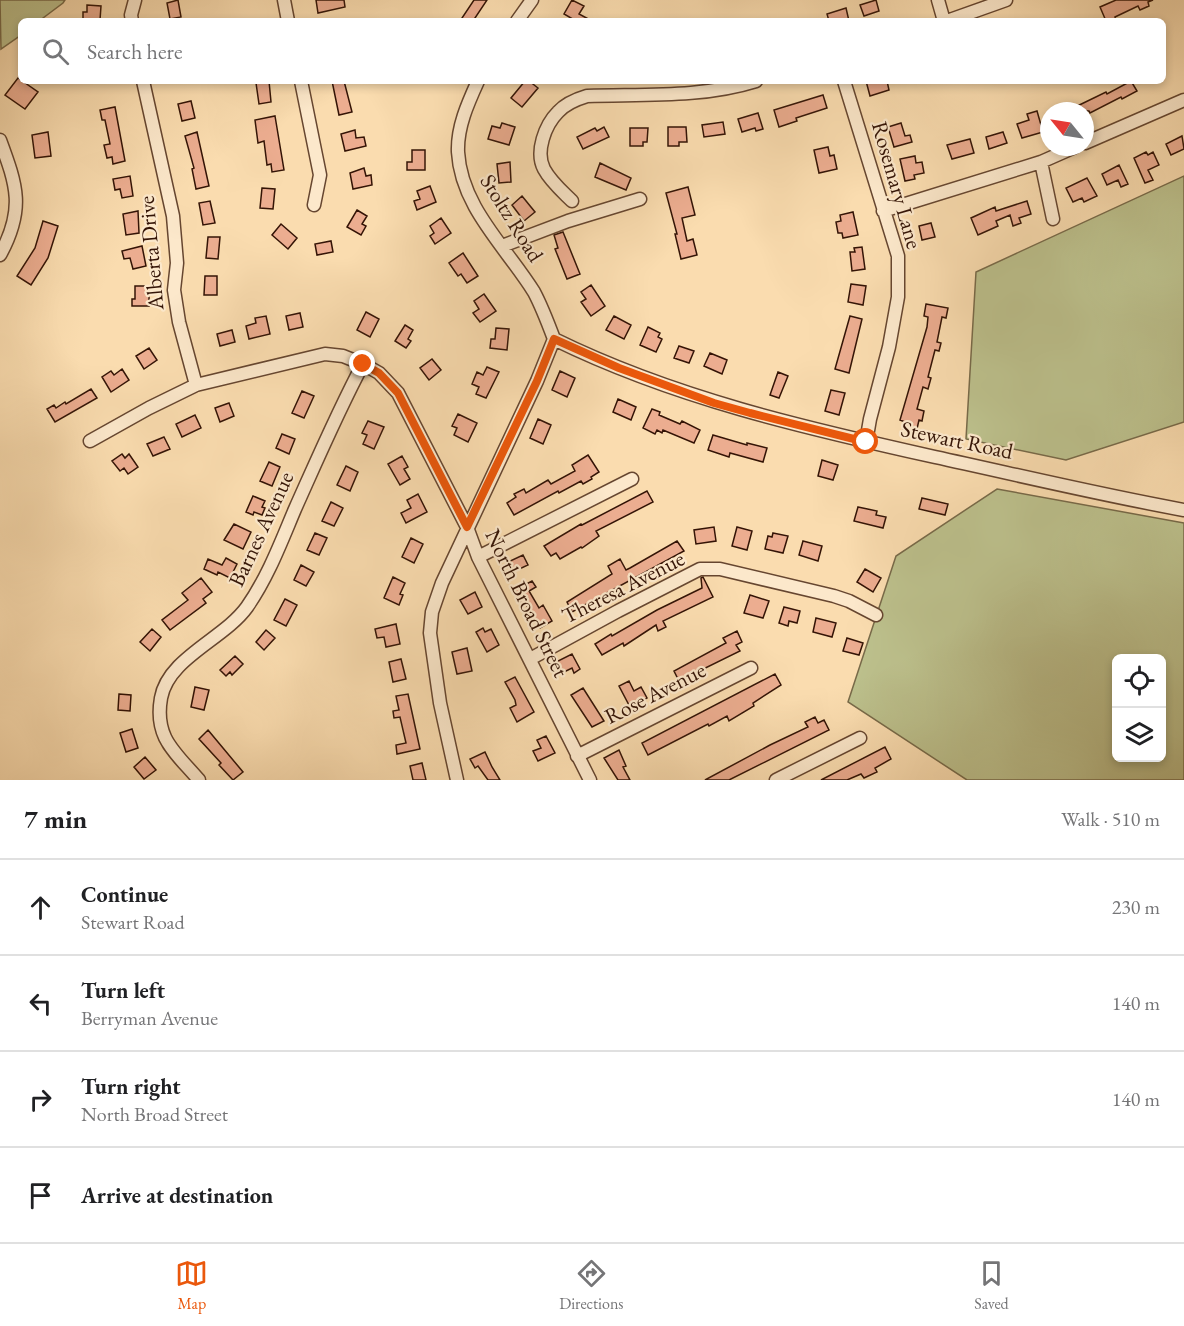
<!DOCTYPE html>
<html lang="en">
<head>
<meta charset="utf-8">
<style>
	:root { --surface:#fff; --page:#f6f6f6; --text:#202124; --muted:#757577; --line:#e0e0e0; --accent:#ea580c }
	body { margin:0; font-family:"EB Garamond",serif; background:var(--page); color:var(--text) }
	.controls { position:absolute; right:18px; bottom:18px; display:grid; overflow:hidden; border-radius:9px; box-shadow:0 3px 9px #0003 }
	.controls button { width:54px; height:54px; display:grid; place-items:center; padding:0; border:0; border-bottom:2px solid var(--line); background:var(--surface); color:var(--text); font:30px sans-serif }
	.compass { position:absolute; left:1040px; top:102px; width:54px; height:54px; border-radius:50%; background:var(--surface); box-shadow:0 3px 9px #0003; rotate:300deg }
	.stop { position:absolute; width:18px; height:18px; margin:-14px; border:4px solid #ea580c; border-radius:50%; background:#fff }
	.stop.end { background:#ea580c; border-color:#fff; box-shadow:0 2px 6px #0008 }
	.list { margin:0; padding:0; list-style:none }
	h2 { display:flex; justify-content:space-between; align-items:center; height:78px; margin:0; padding:0 24px; font-size:26px }
	h2 small { font-size:20px; font-weight:400; color:var(--muted) }
	.list li { display:grid; grid-template-columns:39px 1fr auto; gap:18px; align-items:center; box-sizing:border-box; height:96px; padding:0 24px; border-top:2px solid var(--line) }
	.list b { display:block; font-size:22px; white-space:nowrap }
	.list p { margin:0; font-size:20px; white-space:nowrap; color:var(--muted) }
	.list em { font-size:20px; font-style:normal; color:var(--muted) }
	.icon { flex:none; width:33px; height:33px; fill:none; stroke:currentColor; stroke-width:2; stroke-linecap:round; stroke-linejoin:round }
	.map { position:relative; flex:none; width:1184px; height:780px; overflow:hidden }
	.search { position:absolute; background:var(--surface); box-shadow:0 3px 9px #0003; left:18px; right:18px; top:18px; height:66px; display:flex; align-items:center; gap:15px; box-sizing:border-box; padding:0 21px; border-radius:9px; color:var(--muted); font-size:22px }
	.sheet { height:462px; background:var(--surface) }
	nav { display:flex; justify-content:space-around; align-items:center; box-sizing:border-box; height:84px; border-top:2px solid var(--line); background:var(--surface); font-size:16px; color:var(--muted) }
	nav a { display:grid; justify-items:center; gap:3px }
	nav .on { color:var(--accent) }
	.map>svg:first-child { display:block }
</style>
</head>
<body>
<div class="map">
<svg width="1184" height="780" viewBox="0 0 1184 780">
	<rect width="100%" height="100%" fill="#fadcaf"/>
	<filter id="stains"><feTurbulence type="fractalNoise" baseFrequency=".00333" numOctaves="4"/><feColorMatrix values="0 0 0 0 .2 0 0 0 0 .09 0 0 0 0 .02 0 0 0 .5 -.17"/></filter>
	<radialGradient id="worn" r=".72"><stop offset=".6" stop-color="#630" stop-opacity="0"/><stop offset="1" stop-color="#630" stop-opacity=".3"/></radialGradient>
	<path fill="#bcc08c" stroke="#786a49" stroke-width="1.5" fill-rule="evenodd" d="M0,0H65L63,3L39,21H21V35L1,49Z
		M1184,176V422L1066,460L966,439L976,272Z
		M997,489L1184,523V780H967L848,702L896,556ZM1116,658H1162V758H1116Z"/>
	<path fill="#ecad90" stroke="#341406" stroke-width="1.5" d="M178,0L181,17L170,19L167,3Z
		M316,0H344L345,7L318,13Z
		M474,0H487L473,21H460Z
		M572,0L584,6L579,14L592,21H576L564,14Z
		M876,0L879,11L864,16L860,5Z
		M1116,0H1153L1148,2L1149,6L1140,10L1138,6L1115,17L1116,21H1106L1100,7Z
		M87,5L101,6L100,20H83V12H87Z
		M846,8L849,21H829L827,14Z
		M18,78L38,92L25,109L5,95Z
		M269,81L271,102L259,104L256,83Z
		M332,81H344L352,112L339,115Z
		M525,81H529L538,88L522,107L511,98Z
		M866,81H887L889,90L870,96Z
		M1131,81L1137,91L1122,99L1121,97L1090,113L1089,111H1067L1106,92L1107,94Z
		M823,95L827,108L796,118L797,121L779,127L774,110Z
		M191,101L195,118L182,121L178,104Z
		M115,107L125,161L113,164L112,157L107,158L104,145L110,144L105,120H102L100,110Z
		M1037,111L1043,132L1022,138L1017,124L1029,120L1027,114Z
		M758,113L763,129L756,131L755,128L742,132L738,119Z
		M275,116L284,170L272,172L271,164L267,165L264,141L258,143L255,120Z
		M723,122L725,134L704,137L702,125Z
		M502,123L515,127L509,145L488,139L492,126L500,128Z
		M901,123L905,136L910,135L912,142L894,147L888,127Z
		M604,127L609,137L583,149L577,137L595,128L597,131Z
		M668,127H686L687,142H679V146H668Z
		M630,128H648L647,142H643V146H630Z
		M355,130L356,138L364,137L366,146L345,151L341,134Z
		M48,132L51,156L35,158L32,135Z
		M197,132L209,186L196,189L192,169L194,168L185,136Z
		M1003,132L1007,143L989,149L986,137Z
		M1182,136L1184,149L1171,155L1166,144Z
		M970,139L974,153L952,159L947,145Z
		M828,147L830,156L834,155L837,169L819,173L814,150Z
		M412,150H425V170H407V162H412Z
		M1146,152L1148,155L1153,152L1159,165L1148,170L1153,180L1145,183L1134,158Z
		M915,156L916,163L922,162L924,173L914,175L915,179L905,181L900,159Z
		M510,162L511,182L499,183L497,164Z
		M600,163L631,178L626,190L595,177Z
		M1119,165L1128,184L1121,187L1118,180L1107,185L1102,174Z
		M364,168L366,176L371,175L372,185L353,189L350,173Z
		M130,176L133,196L122,198L120,189L115,190L113,179Z
		M1087,178L1097,196L1084,202L1082,198L1073,202L1066,188Z
		M430,186L436,202L417,210L414,201L420,199L417,191Z
		M688,187L695,215L682,218L687,241L693,239L697,255L681,259L675,234H677L666,193Z
		M262,188L275,189L273,209L260,208Z
		M522,196L535,212L524,221L512,205Z
		M210,201L215,223L203,225L199,203Z
		M1027,201L1031,214L1019,218L1021,223L1013,226L1010,215L996,221L998,226L978,235L971,218L995,207L996,211Z
		M357,210L367,216L362,224L366,226L361,235L347,227Z
		M138,211L139,233L126,235L123,214Z
		M853,212L858,235L843,238L842,233H838L836,222L841,221L840,215Z
		M441,218L451,233L435,244L430,236L434,233L430,226Z
		M43,221L58,226L48,258L31,285L17,276L35,248Z
		M931,223L935,237L922,240L919,226Z
		M281,224L297,238L288,249L272,235Z
		M563,232L580,274L567,279L555,249L558,248L554,235Z
		M208,237H220L218,259L206,258Z
		M331,241L333,252L317,255L315,244Z
		M142,246L146,266L133,269L130,258L124,259L122,251Z
		M862,247L865,269L852,271L850,252H855L854,248Z
		M463,253L478,276L467,283L461,274L458,276L449,263Z
		M205,276H217V295H204Z
		M851,284L866,286L863,305L848,302Z
		M591,285L605,306L591,316L581,302L586,299L581,292Z
		M135,286H149V306H132V299H135Z
		M484,294L496,311L480,322L473,313L479,309L474,301Z
		M926,304L948,308L946,318L942,317L937,342L941,343L939,351L935,350L928,377L931,378L928,389L923,387L917,409L924,411L922,421L919,420L916,433L903,430L905,422L900,420L927,327L928,317L924,316Z
		M366,312L379,319L370,337L357,330Z
		M300,313L303,327L289,330L286,316Z
		M266,316L270,334L249,339L246,326L256,323L255,318Z
		M614,316L631,325L624,339L606,330Z
		M850,316L862,319L849,373L835,369Z
		M405,325L413,330L408,339L411,341L406,348L395,341Z
		M648,327L660,333L658,337L662,339L656,352L640,345Z
		M496,328L509,329L507,350L490,348L491,339H495Z
		M232,330L235,342L220,346L217,334Z
		M679,346L694,351L689,363L674,358Z
		M149,348L157,360L144,369L136,356Z
		M710,353L727,360L722,374L704,366Z
		M432,359L441,370L429,380L420,368Z
		M487,367L499,372L486,398L476,394L479,387L472,384L477,372L483,375Z
		M122,369L129,380L111,392L102,377L111,371L114,375Z
		M560,371L575,378L567,397L552,390Z
		M778,372L788,376L779,398L770,395Z
		M91,389L97,398L55,422L47,409L54,405L56,408L65,402L66,404Z
		M831,390L845,393L839,415L825,411Z
		M302,391L314,396L304,418L292,413Z
		M618,399L636,407L631,420L613,412Z
		M229,403L234,416L220,422L215,408Z
		M652,409L660,412L659,415L680,424L682,421L700,430L694,443L663,430L662,433L657,430L655,434L643,428Z
		M458,414L477,423L468,442L454,435L457,428L452,426Z
		M195,415L201,428L182,437L176,424Z
		M538,419L551,425L543,444L530,438Z
		M368,421L384,427L374,449L363,444L367,435L362,433Z
		M282,434L295,439L289,454L276,448Z
		M713,435L747,445V443L767,448L763,462L730,453L729,457L708,450Z
		M164,437L170,449L153,456L147,444Z
		M122,454L125,458L129,454L138,467L128,474L124,468L120,471L112,461Z
		M588,455L599,472L591,477L592,479L583,484L581,481L559,493L558,491L514,515L507,503L516,497L514,494L524,489L526,493L548,480L551,484L575,471L572,465Z
		M402,456L408,467L404,469L410,479L400,485L388,464Z
		M822,460L838,465L833,480L818,476Z
		M269,462L280,467L272,486L260,481Z
		M346,466L358,472L350,491L337,485Z
		M647,491L653,502L596,531L599,536L582,548L581,547L560,559L556,553L551,556L544,546L581,524L582,525Z
		M418,494L427,512L406,523L401,513L411,508L407,500Z
		M253,496L265,501L262,507L265,508L262,515L254,512L253,515L246,512Z
		M922,498L948,504L945,515L919,509Z
		M331,502L343,508L334,526L322,521Z
		M858,507L877,511L876,515L886,517L883,528L854,521Z
		M234,524L251,532L243,549L224,540Z
		M714,527L716,541L696,544L694,530Z
		M737,527L752,531L747,550L732,546Z
		M315,533L327,538L319,555L307,550Z
		M773,533L788,536L783,553L765,549L768,536L772,537Z
		M411,538L423,544L414,563L402,557Z
		M677,541L684,551L572,612L567,602L612,574L608,566L620,559L626,570L630,568Z
		M803,541L822,546L818,561L799,555Z
		M523,555L528,565L513,572L508,562Z
		M226,558L237,564L230,578L218,572L217,575L204,569L208,559L222,565Z
		M301,565L314,572L306,586L294,580Z
		M865,569L881,578L873,592L857,582Z
		M393,577L405,583L400,594L403,595L399,605L384,598Z
		M703,577L713,597L663,621L666,627L658,631L656,625L624,646L623,643L602,655L595,644L611,634L612,636L657,610L702,588L701,578Z
		M201,578L212,592L203,599L206,603L170,630L162,620L188,600L182,593Z
		M532,581L536,587L529,591L539,608L543,605L552,621L540,628L524,601L521,603L515,590Z
		M475,592L482,607L468,614L460,600Z
		M750,595L769,601L763,618L744,613Z
		M285,599L297,605L286,626L274,620Z
		M784,607L800,611L797,623L789,621L788,626L779,623Z
		M816,618L836,623L832,637L813,632Z
		M396,624L400,644L386,647L384,637L377,638L375,629Z
		M483,628L485,632L491,629L499,645L487,652L476,632Z
		M152,629L161,637L150,651L140,642Z
		M266,630L275,638L264,650L256,642Z
		M737,631L742,642L736,645L740,651L679,681L674,671L726,643L723,638Z
		M847,638L863,643L859,655L843,651Z
		M467,648L472,671L457,674L452,652Z
		M572,654L580,669L574,673L572,668L562,673L556,662Z
		M235,656L243,664L232,675L230,672L226,676L220,670Z
		M401,659L406,679L393,682L389,662Z
		M775,674L781,685L753,703L754,706L729,721L727,716L709,726L708,724L648,755L642,743Z
		M515,677L534,712L517,722L510,708L516,705L515,700L505,682Z
		M629,681L634,691L641,687L647,698L630,707L619,686Z
		M195,687L209,690L204,710L191,707Z
		M583,688L604,721L592,727L571,695Z
		M119,694L131,695L130,711L118,710Z
		M408,694L420,749L397,754L396,745L406,743L400,717L394,718L393,711L399,710L396,696Z
		M815,717L818,723L824,720L829,730L729,780H705L770,745L808,727L805,722Z
		M132,729L138,748L126,752L120,733Z
		M208,730L243,772L233,780L219,765L221,763L199,739Z
		M546,736L555,753L538,761L533,751L541,748L537,740Z
		M885,747L891,759L875,768L877,772L864,778L861,774L847,780H821Z
		M619,750L626,766L623,767L630,780H618L604,758Z
		M485,752L492,767L500,780H488L478,766L475,768L470,759Z
		M145,757L156,770L144,779L134,767Z
		M422,763L426,780H413L410,766Z"/>
	<g fill="none" stroke-linecap="round" stroke-linejoin="round">
		<defs>
			<path id="minor" d="M284,0L288,21
				M938,0L944,21
				M132,21L131,15L135,0
				M517,21L532,0
				M947,21L1006,0
				M143,81L173,216L177,263L174,290L179,322L196,385
				M301,81L320,175L314,205
				M478,81C468,103 457,127 458,152C461,207 506,247 534,292C542,307 548,323 554,339
				M844,81L898,256V297L889,347L870,419L866,442
				M0,140C17,186 25,209 0,255
				M1085,143L1184,100
				M1041,162L1053,219
				M572,201C562,191 551,182 544,169C535,152 545,125 558,112C566,103 577,99 587,96C642,94 702,98 756,81
				M883,211L1041,162L1075,147
				M502,246L568,221L640,199
				M554,339C674,398 805,428 935,457C1018,475 1101,495 1184,510
				M90,441L149,408L196,385L325,354L343,356L363,364L379,373L398,393L467,527L478,557L590,780
				M478,557L632,479
				M530,659L618,611L700,569H720L834,596L849,601L876,615
				M577,756L751,668
				M199,780C175,752 154,738 161,698C168,658 224,639 247,607C268,577 281,542 295,509C317,460 338,411 363,364
				M457,780L440,703L430,633L432,612L442,583L537,381L554,339
				M776,780L860,738"/>
		</defs>
		<use href="#minor" stroke="#664630" stroke-width="15"/>
		<use href="#minor" stroke="#fce8cb" stroke-width="12"/>
	</g>
	<g fill="none" stroke-linecap="round" stroke-linejoin="round">
		<path stroke="#ea580c" stroke-width="8" d="M363,364L379,373L398,393L467,527L537,381L554,339L619,368L714,403L750,413L866,442"/>
	</g>
	<g text-anchor="middle" dominant-baseline="central" stroke-width="4.5" stroke-linejoin="round" paint-order="stroke">
		<g font-size="22" fill="#341406" stroke="#fce8cb">
			<text transform="translate(897 185) rotate(74)">Rosemary Lane</text>
			<text transform="translate(512 218) rotate(58)">Stoltz Road</text>
			<text transform="translate(151 253) rotate(-95)">Alberta Drive</text>
			<text transform="translate(957 440) rotate(12)">Stewart Road</text>
			<text transform="translate(261 529) rotate(-65)">Barnes Avenue</text>
			<text transform="translate(623 587) rotate(-27)">Theresa Avenue</text>
			<text transform="translate(527 603) rotate(64)">North Broad Street</text>
			<text transform="translate(655 693) rotate(-27)">Rose Avenue</text>
		</g>
	</g>
	<rect width="100%" height="100%" filter="url(#stains)"/>
	<rect width="100%" height="100%" fill="url(#worn)"/>
</svg>
<div class="controls">
<button><svg class="icon" aria-label="locate" viewBox="0 0 24 24"><circle cx="12" cy="12" r="6"/><path d="M12 2v4M12 18v4M2 12h4M18 12h4"/></svg></button>
<button><svg class="icon" aria-label="layers" viewBox="0 0 24 24"><path d="M12 4l9 5-9 5-9-5zM3 14l9 5 9-5"/></svg></button>
</div>
<svg class="compass" viewBox="-18 -18 36 36"><path d="M0-13l5 13h-10z" fill="#e53935"/><path d="M0 13l5-13h-10z" fill="#757577"/></svg>
<div class="stop" style="left:866px;top:442px"></div>
<div class="stop end" style="left:363px;top:364px"></div>
<div class="search"><svg class="icon" aria-label="search" viewBox="0 0 24 24"><circle cx="10" cy="10" r="6"/><path d="M15 15l6 6"/></svg>Search here</div>
</div>
<section class="sheet">
<h2>7 min<small>Walk · 510 m</small></h2>
<ul class="list">
<li><svg class="icon" aria-label="ahead" viewBox="0 0 24 24"><path d="M12 20V5M6 11l6-6 6 6"/></svg><div><b>Continue</b><p>Stewart Road</p></div><em>230 m</em></li>
<li><svg class="icon" aria-label="left" viewBox="0 0 24 24"><path d="M17 20v-9H6M10 6l-5 5 5 5"/></svg><div><b>Turn left</b><p>Berryman Avenue</p></div><em>140 m</em></li>
<li><svg class="icon" aria-label="right" viewBox="0 0 24 24"><path d="M7 20v-9h11M14 6l5 5-5 5"/></svg><div><b>Turn right</b><p>North Broad Street</p></div><em>140 m</em></li>
<li><svg class="icon" aria-label="arrive" viewBox="0 0 24 24"><path d="M6 21V4h12l-3 4 3 4H6"/></svg><div><b>Arrive at destination</b></div></li>
</ul>
</section>
<nav>
<a class="on"><svg class="icon" aria-label="map" viewBox="0 0 24 24"><path d="M3 6l6-2 6 2 6-2v14l-6 2-6-2-6 2zM9 4v14M15 6v14"/></svg>Map</a>
<a><svg class="icon" aria-label="directions" viewBox="0 0 24 24"><path d="M12 3l9 9-9 9-9-9zM9 14v-3h6M13 9l2 2-2 2"/></svg>Directions</a>
<a><svg class="icon" aria-label="saved" viewBox="0 0 24 24"><path d="M7 4h10v16l-5-4-5 4z"/></svg>Saved</a>
</nav>
</body>
</html>
